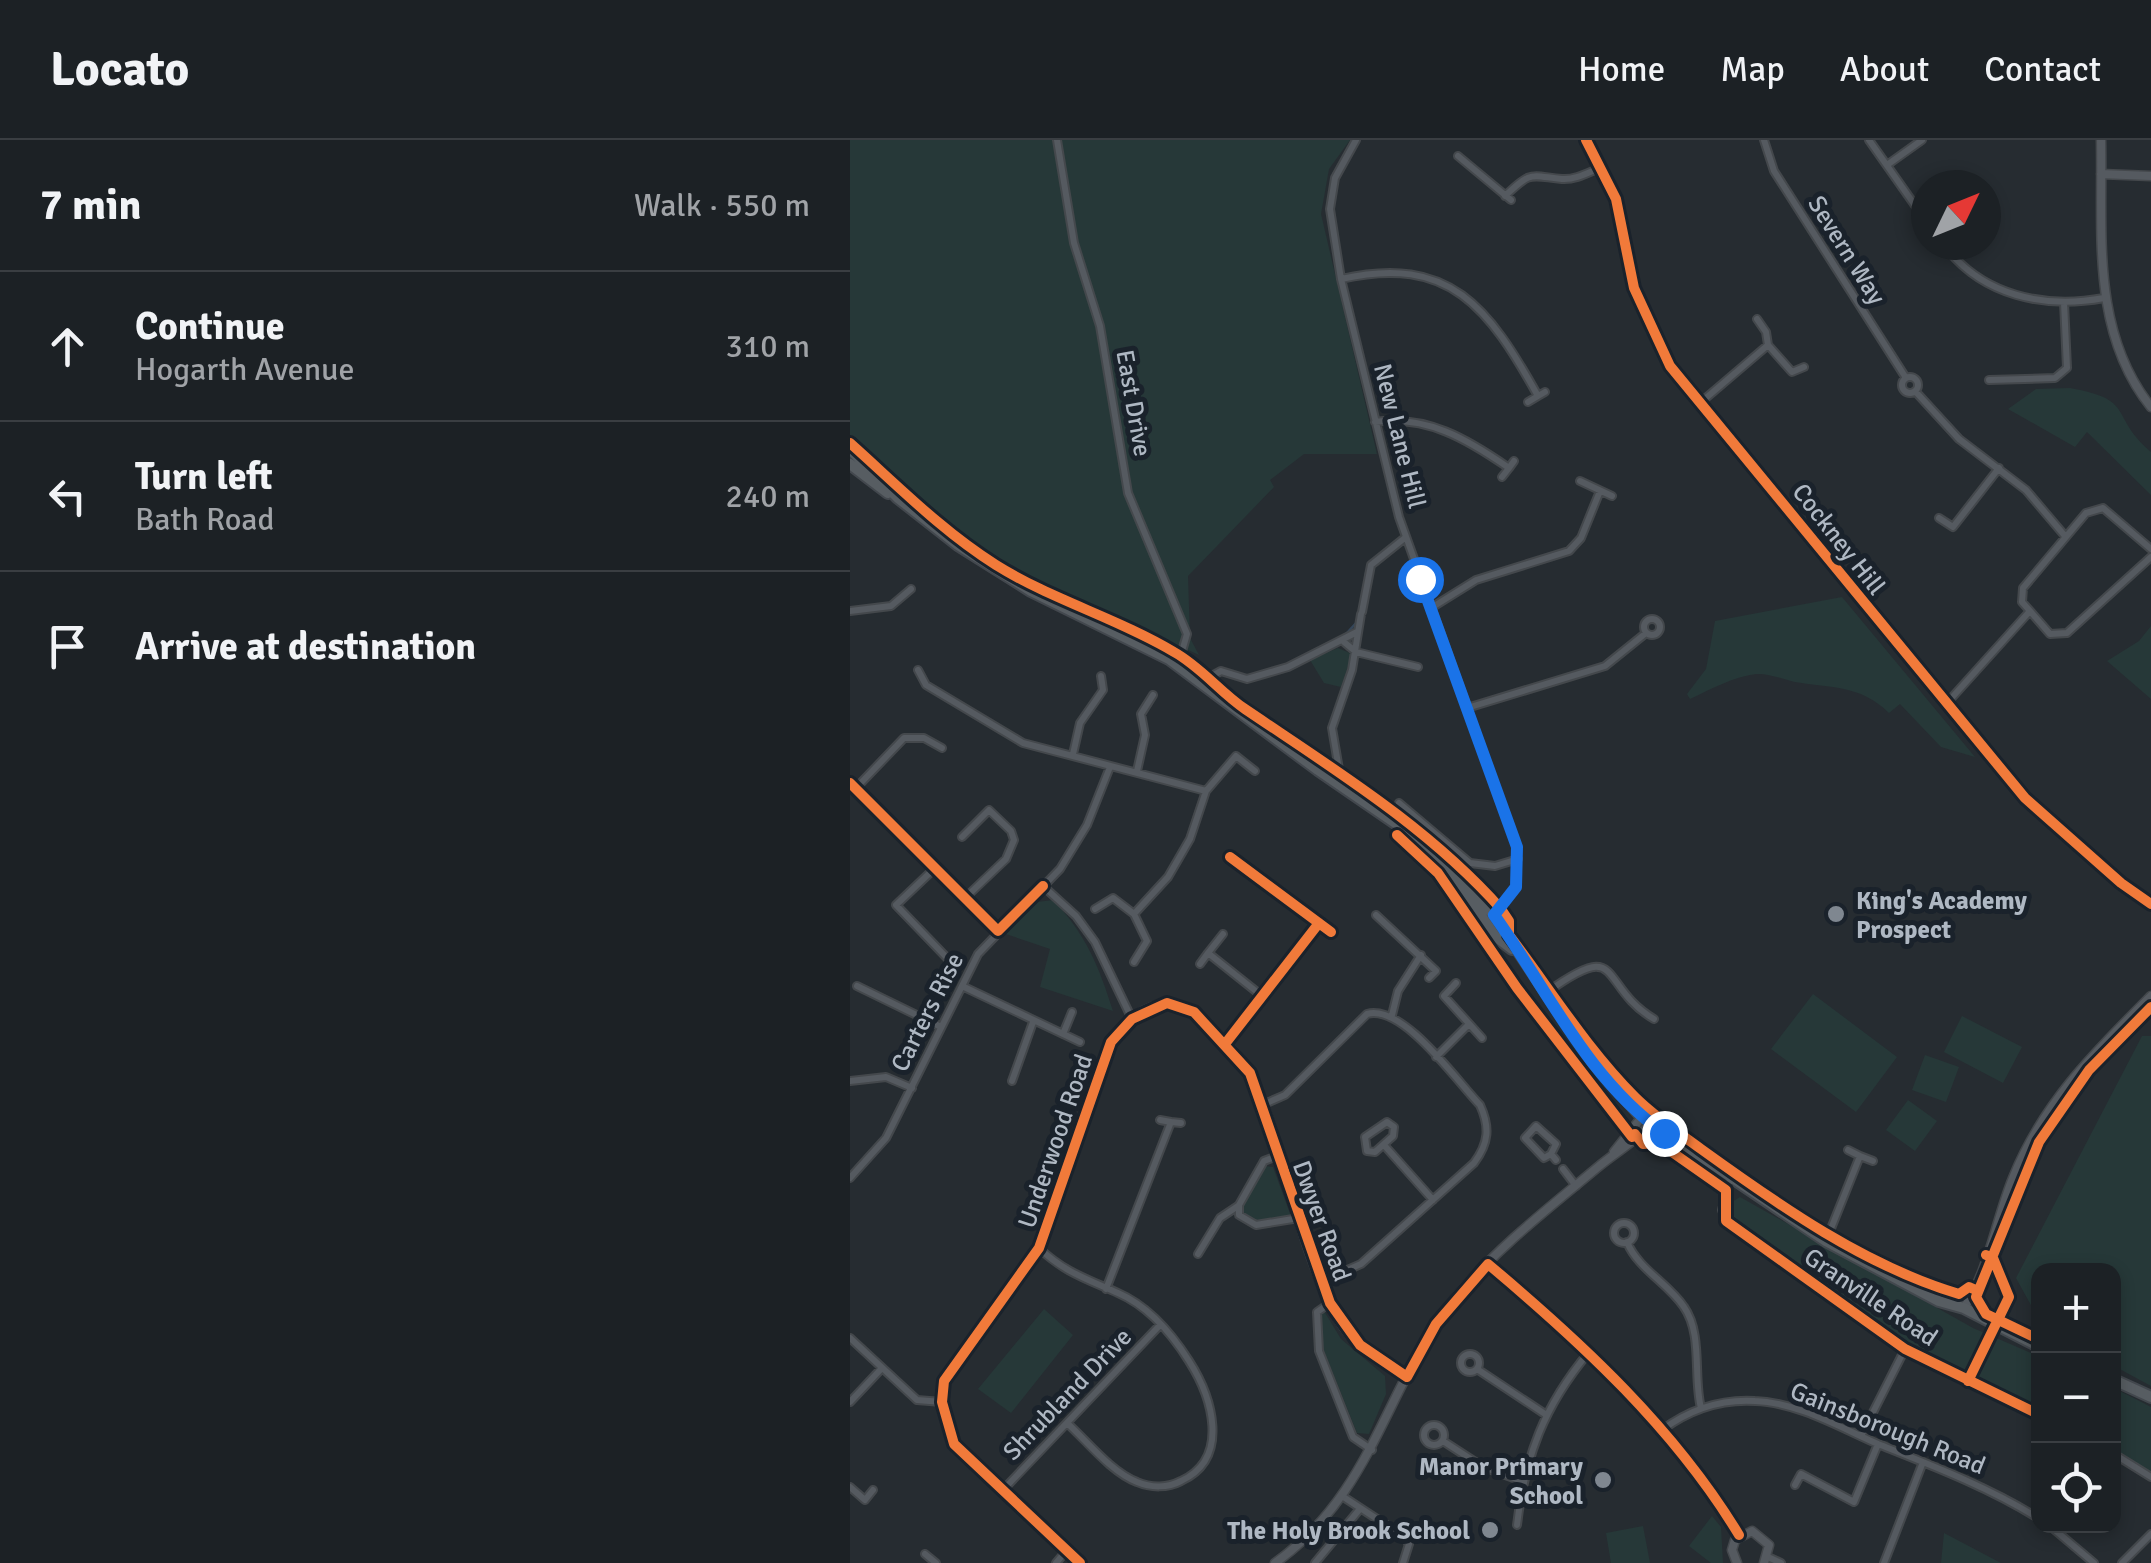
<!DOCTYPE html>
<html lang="en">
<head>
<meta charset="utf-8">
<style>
	:root { --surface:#1c2125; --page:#292e32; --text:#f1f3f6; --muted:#a0a3a7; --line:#3a3e42 }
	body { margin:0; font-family:Signika,sans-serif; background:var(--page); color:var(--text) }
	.controls { position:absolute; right:30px; bottom:30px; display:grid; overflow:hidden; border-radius:20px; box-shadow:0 5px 15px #0003 }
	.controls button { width:90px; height:90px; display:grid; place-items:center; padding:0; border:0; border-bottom:2px solid var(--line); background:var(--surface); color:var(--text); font:50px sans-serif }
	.compass { position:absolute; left:1061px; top:30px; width:90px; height:90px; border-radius:50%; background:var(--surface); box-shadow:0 5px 15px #0003; rotate:47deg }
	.stop { position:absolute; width:30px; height:30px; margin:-22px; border:8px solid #1a73e8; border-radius:50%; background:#fff }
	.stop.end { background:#1a73e8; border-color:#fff; box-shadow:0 2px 10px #0008 }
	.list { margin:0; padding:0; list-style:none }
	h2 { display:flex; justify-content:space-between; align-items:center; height:130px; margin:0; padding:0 40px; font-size:42px }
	h2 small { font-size:32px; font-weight:400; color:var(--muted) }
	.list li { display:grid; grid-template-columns:65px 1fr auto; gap:30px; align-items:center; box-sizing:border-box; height:150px; padding:0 40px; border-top:2px solid var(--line) }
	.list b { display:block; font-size:38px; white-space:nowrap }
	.list p { margin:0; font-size:32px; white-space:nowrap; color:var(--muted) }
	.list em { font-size:32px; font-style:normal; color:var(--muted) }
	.icon { flex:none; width:55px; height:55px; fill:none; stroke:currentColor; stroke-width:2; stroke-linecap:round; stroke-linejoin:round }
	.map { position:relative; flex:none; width:1301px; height:1423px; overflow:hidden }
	header { display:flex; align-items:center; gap:60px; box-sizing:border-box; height:140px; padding:0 50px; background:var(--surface); border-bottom:2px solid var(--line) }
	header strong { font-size:48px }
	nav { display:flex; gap:55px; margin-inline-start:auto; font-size:35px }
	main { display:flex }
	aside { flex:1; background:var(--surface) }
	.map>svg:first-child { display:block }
</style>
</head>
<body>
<header>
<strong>Locato</strong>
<nav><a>Home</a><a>Map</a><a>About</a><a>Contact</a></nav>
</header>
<main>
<aside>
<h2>7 min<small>Walk · 550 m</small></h2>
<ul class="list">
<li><svg class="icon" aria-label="ahead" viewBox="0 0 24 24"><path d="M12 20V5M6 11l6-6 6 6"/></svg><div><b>Continue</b><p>Hogarth Avenue</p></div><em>310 m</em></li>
<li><svg class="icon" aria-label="left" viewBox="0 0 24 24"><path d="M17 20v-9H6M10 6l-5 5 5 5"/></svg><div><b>Turn left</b><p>Bath Road</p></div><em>240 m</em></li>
<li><svg class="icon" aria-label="arrive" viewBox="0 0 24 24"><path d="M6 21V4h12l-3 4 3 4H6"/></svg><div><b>Arrive at destination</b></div></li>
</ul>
</aside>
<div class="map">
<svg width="1301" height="1423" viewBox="0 0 1301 1423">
	<rect width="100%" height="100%" fill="#262c31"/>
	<path fill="#263838" d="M0,0H500L479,29L471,74L527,314H454L420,340L424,347L338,436L340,498L349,515C280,482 199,451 130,406C82,374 45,331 0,295Z
		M1220,248C1287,260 1258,275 1301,312V355L1237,292L1225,307L1158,269L1186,249Z
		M992,457L1125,617L1091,607L1050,564L1039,573C1011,545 981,548 945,542C933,539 918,533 906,534C883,537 861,549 840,559L837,554L856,529L865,481Z
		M1301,486V559L1257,521L1289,501Z
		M488,508L502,514L491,547L474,543L460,520Z
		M203,760C236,794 249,827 263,871L190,847L200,809L156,794L187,762Z
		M963,854L1047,917L1006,972L921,909Z
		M1112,876L1172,907L1153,943L1094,912Z
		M1292,896H1301V1246L1264,1226V1130H1188V1178L1166,1138Z
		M1075,915L1109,927L1096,962L1062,950Z
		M1058,960L1087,981L1065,1011L1036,990Z
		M415,1026L423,1027L442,1079L402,1081L394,1076L393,1067Z
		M890,1057L1123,1188L1188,1216V1268L1054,1201L879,1077L877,1065Z
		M194,1169L223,1195L161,1273L128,1249Z
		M474,1171L491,1199L535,1236L536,1254L519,1294L507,1293L474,1211L469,1176Z
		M1264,1248L1301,1267V1332L1264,1309Z
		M862,1376L871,1387L873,1423H861L839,1406Z
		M793,1386L800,1423H761L756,1393Z
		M1094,1393L1149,1422L1151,1423H1091Z"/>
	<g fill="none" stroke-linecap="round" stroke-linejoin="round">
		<path stroke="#354659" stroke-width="2.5" d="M513,455L516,433
			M496,494L507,482"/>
		<defs>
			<path id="minor" d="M207,0L224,103L250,186L278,353L337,494L328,525
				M506,0L485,38L480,69L491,139L549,377L667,707L666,747L644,775
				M736,0L766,59L784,148L820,226L1175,658L1271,743L1301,764
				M914,0L924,31L1056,238
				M1019,0L1076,81
				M608,16L661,60
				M1037,25L1072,0
				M655,56C682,30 680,36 712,39C726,40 739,32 752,27
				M1094,105C1132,156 1194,169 1254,158
				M491,139C600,114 639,168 688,256L695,252
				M918,205L942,232L954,227
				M1052 245a8 8 0 1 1 16 0a8 8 0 1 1-16 0Z
				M1139,240L1205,238L1217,228L1214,162
				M1065,251L1109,299L1176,350L1215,396
				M678,262L688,256
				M850,263L918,205L916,192L907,179
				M525,282C577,275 617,299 659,328L664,321
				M652,337L659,328
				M730,341L762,356
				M1089,378L1103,387L1149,328
				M581,468L626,440L719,411L731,398L750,351
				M0,471L41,466L61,449
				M1180,471L1200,494L1217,493L1301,417
				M512,472L521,425L556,397
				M794 487a8 8 0 1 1 16 0a8 8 0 1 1-16 0Z
				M494,502L506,512L568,527
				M68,530L76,545L173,603L356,651
				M351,542L371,531L397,539L438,527L507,492
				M1097,563L1180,471L1172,462L1173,448L1236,373L1253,368L1301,409
				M617,568L755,526L796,493
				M223,614L230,583L253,550L251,536
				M287,631L295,595L291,574L303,555
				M0,643L148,791
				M492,647L482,588L502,530L511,474
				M6,648L54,598H74L92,608
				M549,663L620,723L645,726L668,719
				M112,697L139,670L161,691L164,700L156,719L115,758
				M380,717L481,792
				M85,728L46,765L99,820
				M193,746L226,776L245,802L282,879
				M245,769L263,758L284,774L297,801L284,822
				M284,774L318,737L340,699L356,651L386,616L405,631
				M526,775L586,831L579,838
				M373,794L358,813L412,856
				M350,824L358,813
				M606,843L594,856L632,898
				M7,846L89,886
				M112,846L230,902
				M696,853C775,796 747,845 804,879
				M542,875L548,851L571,815
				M213,894L222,872
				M375,904L469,783
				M586,917L619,884
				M0,941L36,937L62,948
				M162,941L183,882
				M412,965L435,955L517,874C553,864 606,940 630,965C640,987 639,1003 624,1023L511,1124L472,1141
				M310,980L321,982
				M537,982L544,987L543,996L525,1012L517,1011L515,997Z
				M534,1005L583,1060
				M998,1010L1010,1016
				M701,1014L706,1004L686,986L675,998L694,1018L701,1014L706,1020
				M427,1016L414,1021L389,1065V1075L406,1085L449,1078
				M713,1029L726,1046
				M0,1038L36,998L128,814L210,729L237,685L260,627
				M880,1039L872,1070L876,1081L1055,1209L1188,1274
				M764 1093a10 10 0 1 1 20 0a10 10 0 1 1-20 0Z
				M976,1101L1010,1016L1023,1021
				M777,1102C788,1129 818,1143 834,1167C853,1194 843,1237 851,1268
				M189,1108C214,1132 237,1139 268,1153C298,1166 322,1194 339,1221C362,1257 381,1318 331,1341C318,1348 301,1348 287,1342C261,1332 237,1301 217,1283
				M348,1114L370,1078L388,1066
				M256,1149L321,982L331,983
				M480,1163L467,1172L469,1211L503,1297L522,1310
				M0,1198L67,1260L92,1262
				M611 1223a9 9 0 1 1 18 0a9 9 0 1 1-18 0Z
				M627,1229L695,1274
				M0,1262L32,1228
				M574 1295a10 10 0 1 1 20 0a10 10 0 1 1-20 0Z
				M812,1290C839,1270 871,1259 905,1261C947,1262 991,1288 1028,1304C1083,1326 1138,1347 1188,1378
				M1011,1296L1055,1209
				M593,1301L633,1327L672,1341
				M1264,1314L1301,1337
				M945,1345L951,1334L1004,1362L1028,1304
				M0,1347L15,1360L23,1350
				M153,1350L310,1185
				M492,1356L553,1396L559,1404L553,1423
				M667,1385C675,1316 694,1266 739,1212
				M1200,1386L1244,1423
				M75,1414L86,1423
				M918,1417L931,1423
				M206,1423L217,1410
				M230,1423L104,1304L92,1262L94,1241L189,1108L256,914C266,890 284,870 310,864C340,857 394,916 405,942C437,1018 447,1106 488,1179C503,1205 530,1224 557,1237
				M465,1423L509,1370
				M1034,1423L1073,1322
				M1272,1423L1301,1394"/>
			<path id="tertiary" d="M1251,0C1253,91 1240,191 1301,267
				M1251,34L1301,36
				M764,1012L792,977
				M638,1124C732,1203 825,1289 889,1395
				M1114,1168C1139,1131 1146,1079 1163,1038C1193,963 1245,912 1301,856
				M425,1423C526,1351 535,1243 608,1155C648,1107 700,1067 748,1027C766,1012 785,1002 800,983
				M887,1423L882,1410L885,1400L902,1391L919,1405L914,1423"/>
			<path id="primary" d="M0,309L48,358L108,405L181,451L319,519L468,630L567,698L644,775L744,923L792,977L976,1101L1089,1161L1114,1168L1188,1206
				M0,324L38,353
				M602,733L645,796L662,809
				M1264,1240L1301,1257"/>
		</defs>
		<use href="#minor" stroke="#44484c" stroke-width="10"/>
		<use href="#tertiary" stroke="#44484c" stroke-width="11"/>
		<use href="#primary" stroke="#43484e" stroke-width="14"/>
		<use href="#minor" stroke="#555a60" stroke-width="6"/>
		<use href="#tertiary" stroke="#555a60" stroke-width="8"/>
		<use href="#primary" stroke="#575d62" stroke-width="10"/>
		<defs>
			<path id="cycleway" d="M736,0L766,59L784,148L820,226L1175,658L1271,743L1301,764
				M0,303C47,345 92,391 146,425C202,460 267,478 324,512C351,527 370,552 395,569C485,630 578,687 651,769L659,781V795C700,849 737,909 785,957C805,977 828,992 851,1009C930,1066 1015,1126 1109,1154L1119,1147L1128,1151
				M0,643L148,791L193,746
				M547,695L588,733L667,848L782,997L785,994L793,1004L809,1003L876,1050V1081L1055,1209L1188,1274
				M380,717L481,792
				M375,904L469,783
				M1188,1199L1136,1174L1126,1157L1189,1002L1239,930L1301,867
				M1118,1241L1159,1157L1143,1118L1136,1115
				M230,1423L104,1304L92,1262L94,1241L189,1108L261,902L282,879L317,863L344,872L400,933L480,1163L510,1205L557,1237L586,1184L638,1124C732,1203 825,1289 889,1395"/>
		</defs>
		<use href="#cycleway" stroke="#1a222b" stroke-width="16"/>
		<use href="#cycleway" stroke="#f17a3a" stroke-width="10"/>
	</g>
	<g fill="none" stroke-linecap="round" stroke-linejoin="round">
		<path stroke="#1a73e8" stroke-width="12" d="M570,439L667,707L666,747L644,775C697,849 738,940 814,993"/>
	</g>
	<g fill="#7f8790" stroke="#1a222b" stroke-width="4">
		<circle cx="986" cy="774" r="10"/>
		<circle cx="753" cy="1340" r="10"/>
		<circle cx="640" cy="1390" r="10"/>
	</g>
	<g text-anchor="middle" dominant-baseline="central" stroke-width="10" stroke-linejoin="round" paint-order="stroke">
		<g font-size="25" fill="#afb8c3" stroke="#1a222b">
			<text transform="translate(997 110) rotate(58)">Severn Way</text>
			<text transform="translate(284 263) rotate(80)">East Drive</text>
			<text transform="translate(550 296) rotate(76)">New Lane Hill</text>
			<text transform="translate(989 399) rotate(52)">Cockney Hill</text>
			<text transform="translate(77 872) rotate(-63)">Carters Rise</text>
			<text transform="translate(205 1001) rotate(-71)">Underwood Road</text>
			<text transform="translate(472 1081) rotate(70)">Dwyer Road</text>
			<text transform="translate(1021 1157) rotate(34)">Granville Road</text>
			<text transform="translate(217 1254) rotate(-46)">Shrubland Drive</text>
			<text transform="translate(1038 1288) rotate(22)">Gainsborough Road</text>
		</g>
		<g font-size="25" font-weight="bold" fill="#afb8c3" stroke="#1a222b" text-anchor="end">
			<text x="1006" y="760" text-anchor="start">King's Academy<tspan x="1006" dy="29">Prospect</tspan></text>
			<text x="733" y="1326">Manor Primary<tspan x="733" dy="29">School</tspan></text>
			<text x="620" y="1390">The Holy Brook School</text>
		</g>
	</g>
</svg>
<div class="controls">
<button>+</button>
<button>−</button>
<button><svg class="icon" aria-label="locate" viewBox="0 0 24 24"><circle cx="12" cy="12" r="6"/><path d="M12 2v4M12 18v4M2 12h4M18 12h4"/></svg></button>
</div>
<svg class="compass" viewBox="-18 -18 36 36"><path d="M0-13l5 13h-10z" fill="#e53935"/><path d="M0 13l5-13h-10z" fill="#a0a3a7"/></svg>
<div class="stop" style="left:570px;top:439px"></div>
<div class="stop end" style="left:814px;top:993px"></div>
</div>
</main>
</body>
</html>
